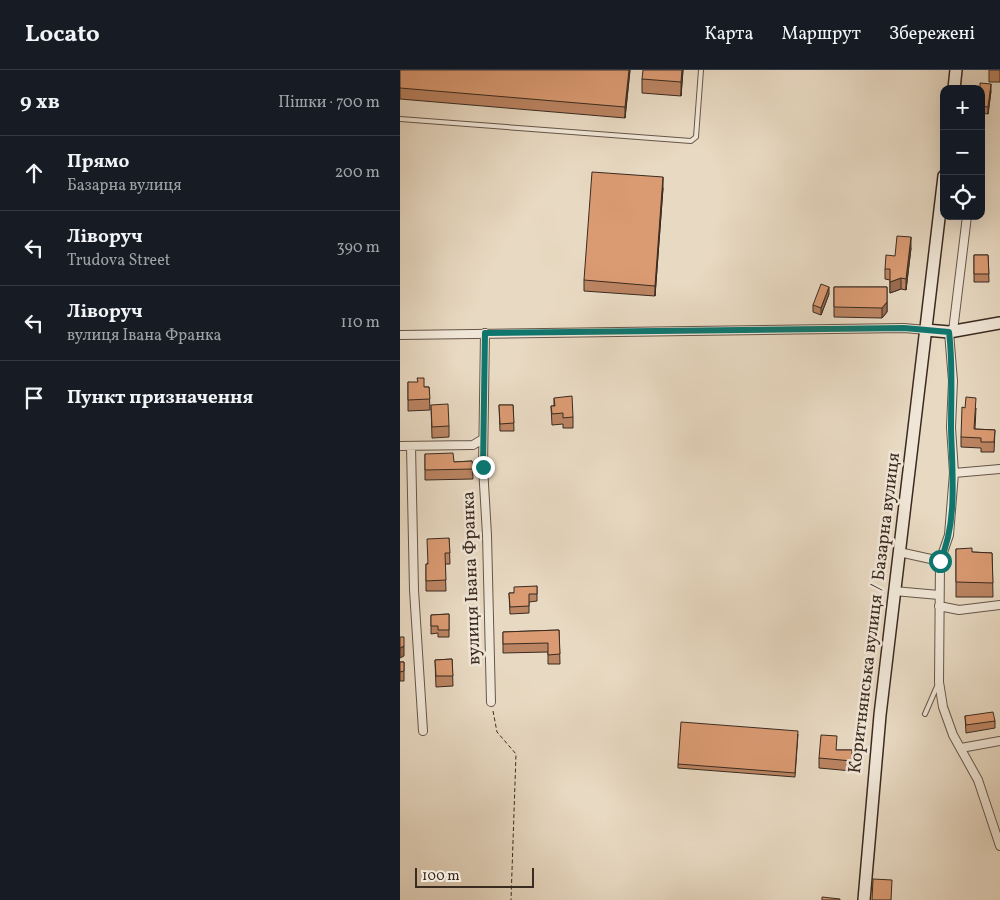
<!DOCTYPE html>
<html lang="uk">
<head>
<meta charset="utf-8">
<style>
	:root { --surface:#171b24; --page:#20242c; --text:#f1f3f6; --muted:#9ea1a6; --line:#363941 }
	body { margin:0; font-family:Vollkorn,serif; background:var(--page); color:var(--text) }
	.controls { position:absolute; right:15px; top:15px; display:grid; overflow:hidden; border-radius:10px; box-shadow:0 5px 20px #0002 }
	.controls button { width:45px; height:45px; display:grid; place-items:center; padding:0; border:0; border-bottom:1px solid var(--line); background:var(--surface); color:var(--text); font:25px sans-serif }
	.scale { position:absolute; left:15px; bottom:12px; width:119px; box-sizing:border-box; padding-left:5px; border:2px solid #3a2b20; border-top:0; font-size:14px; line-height:18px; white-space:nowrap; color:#3a2b20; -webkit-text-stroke:4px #f0e6d7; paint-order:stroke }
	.stop { position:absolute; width:15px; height:15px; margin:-11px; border:4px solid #0f766e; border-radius:50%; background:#fff }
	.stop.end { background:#0f766e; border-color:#fff; box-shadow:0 1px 5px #0008 }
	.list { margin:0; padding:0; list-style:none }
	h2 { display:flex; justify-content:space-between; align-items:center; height:65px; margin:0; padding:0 20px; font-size:21px }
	h2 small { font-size:16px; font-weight:400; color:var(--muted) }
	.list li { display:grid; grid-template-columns:32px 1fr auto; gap:15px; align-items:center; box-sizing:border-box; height:75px; padding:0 20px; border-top:1px solid var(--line) }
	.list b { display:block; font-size:19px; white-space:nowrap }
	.list p { margin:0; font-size:16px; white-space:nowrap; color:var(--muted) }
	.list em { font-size:16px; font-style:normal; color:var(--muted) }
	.icon { flex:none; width:28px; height:28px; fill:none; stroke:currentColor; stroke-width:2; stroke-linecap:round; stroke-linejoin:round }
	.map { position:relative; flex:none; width:600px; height:830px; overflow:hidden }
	header { display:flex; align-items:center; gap:30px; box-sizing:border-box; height:70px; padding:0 25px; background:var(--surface); border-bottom:1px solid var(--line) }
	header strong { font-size:24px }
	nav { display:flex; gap:28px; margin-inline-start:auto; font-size:18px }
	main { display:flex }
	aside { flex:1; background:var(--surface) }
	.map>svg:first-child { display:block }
</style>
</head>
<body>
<header>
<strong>Locato</strong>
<nav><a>Карта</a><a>Маршрут</a><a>Збережені</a></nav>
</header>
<main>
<aside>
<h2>9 хв<small>Пішки · 700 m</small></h2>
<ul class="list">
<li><svg class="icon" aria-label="ahead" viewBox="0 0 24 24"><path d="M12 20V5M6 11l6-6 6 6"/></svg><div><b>Прямо</b><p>Базарна вулиця</p></div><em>200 m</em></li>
<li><svg class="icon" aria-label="left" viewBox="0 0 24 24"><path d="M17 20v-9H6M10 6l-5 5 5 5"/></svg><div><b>Ліворуч</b><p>Trudova Street</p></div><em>390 m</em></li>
<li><svg class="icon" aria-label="left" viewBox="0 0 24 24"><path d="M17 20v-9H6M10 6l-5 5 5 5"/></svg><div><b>Ліворуч</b><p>вулиця Івана Франка</p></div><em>110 m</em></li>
<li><svg class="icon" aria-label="arrive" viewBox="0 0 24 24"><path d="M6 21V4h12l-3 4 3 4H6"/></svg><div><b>Пункт призначення</b></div></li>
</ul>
</aside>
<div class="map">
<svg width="600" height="830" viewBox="0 0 600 830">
	<rect width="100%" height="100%" fill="#e8d9c2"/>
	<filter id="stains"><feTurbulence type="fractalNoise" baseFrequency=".004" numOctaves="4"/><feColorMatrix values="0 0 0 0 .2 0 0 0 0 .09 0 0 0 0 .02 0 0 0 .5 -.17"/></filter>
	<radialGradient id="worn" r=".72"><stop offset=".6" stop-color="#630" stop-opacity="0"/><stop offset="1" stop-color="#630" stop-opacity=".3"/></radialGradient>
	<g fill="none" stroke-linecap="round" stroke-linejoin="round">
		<defs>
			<path id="lane" d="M0,49L291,71L296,67L301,0
				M525,644L538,614"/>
			<path id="street" d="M553,261L567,146
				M549,262L553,311L551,357L554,403L549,465L540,491L539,612L543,637L553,665L578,710L600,776
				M85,263L83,397L87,465L91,632
				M0,265L504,258L526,260
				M0,376L73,375L83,369
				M11,376L14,520L23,661
				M554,403L600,399
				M499,482L540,491
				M494,521L539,525
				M539,536L559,540L600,535
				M561,678L600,671"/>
			<path id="secondary" d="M554,19L556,0
				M526,260L549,262L600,253
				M464,830L480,645L544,106"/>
		</defs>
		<use href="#lane" stroke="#665648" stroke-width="6"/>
		<use href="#street" stroke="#665648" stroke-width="10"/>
		<use href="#secondary" stroke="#3a2b20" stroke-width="14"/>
		<path stroke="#3a2b20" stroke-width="1" stroke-dasharray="4 2.5" stroke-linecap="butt" d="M93,641L97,662L116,684L111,830"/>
		<use href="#lane" stroke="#f0e6d7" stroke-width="4"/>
		<use href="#street" stroke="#f0e6d7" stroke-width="8"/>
		<use href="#secondary" stroke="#f0e6d7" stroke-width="11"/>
	</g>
	<path fill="#bb8462" stroke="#3a2b20" d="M0,0H230L225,48L0,29Z
		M283,0L281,26L242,23V9Z
		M589,0H600V12H589Z
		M581,19L591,21L588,44L581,43Z
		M263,118L255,226L184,221V210Z
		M511,178L506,220L501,219L490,223V210L485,209V199Z
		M574,185H588L589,212H574Z
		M434,217H487V242L482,248L434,247Z
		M429,224L421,245L413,242V235Z
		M8,312L24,317H29L30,340L8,341Z
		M154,328L173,347V358H163V354L152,355L151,336H154Z
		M31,335L49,356V367L32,368Z
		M99,335H113L114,361H100Z
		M576,338L575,359L595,360L594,382H581V378L561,377V367Z
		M25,384L54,392L72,391L73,409L25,410Z
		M49,468L50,494H45L46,521H26V494H27Z
		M556,479L572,482L592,483L593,527H556Z
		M137,516V531L129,532V543L110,544L109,523H114Z
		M49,544V567H38V563L31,564V545Z
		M159,560L160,594H148V582L103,583V562Z
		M52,589L53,616L36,617L35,590Z
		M0,592H4V611H0Z
		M565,646L595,651V658L566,663Z
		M398,664L395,707L278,698V694Z
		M436,680H452V701L419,698V688Z"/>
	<path fill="#996c50" stroke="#3a2b20" d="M229,0H230L225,48V37Z
		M282,0H283L281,26V12Z
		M591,14V21L588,44V37Z
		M263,107V118L255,226V216Z
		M511,167V178L506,220V209Z
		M501,208V219L490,223V212Z
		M429,217V224L421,245V238Z
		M487,232V242L482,248V238Z
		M4,576V586L0,588V578Z"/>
	<path fill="#da9a72" stroke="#3a2b20" d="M0,0H229L225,37L0,18Z
		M243,0H282L281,12L242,9Z
		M580,13L591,14L588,37L581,36V19H580Z
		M192,102L263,107L255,216L184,210Z
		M497,166L511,167L506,209L501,208L490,212V199H485L486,185L495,186Z
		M574,185H588L589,204H574Z
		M421,214L429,217L421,238L413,235Z
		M434,217H487V232L482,238L434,237Z
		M17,308H24V317H29L30,329L8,330V312H18Z
		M172,326L173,347L163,348V343L152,344L151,336H155L154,328Z
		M566,327L576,328L574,359L595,360L594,372H581V368L561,367L562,337L565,338Z
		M48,334L49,356L32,357L31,335Z
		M99,335H113L114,353L100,354Z
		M53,383L54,392L72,391L73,399L25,400V384Z
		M49,468L50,483H45L46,510L26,511V494H28L27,469Z
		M572,478V482L592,483L593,513L556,512V479Z
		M137,516V524H129V536L110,537L109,523H114V517Z
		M49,544V560H38V556H31V545Z
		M159,560L160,584L148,585V573L103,574V562Z
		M0,567H4V576L0,578Z
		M52,589L53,606H36L35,590Z
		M0,592H4V601L0,602Z
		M593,642L595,651L566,655L565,646Z
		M281,652L398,661L395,703L278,694Z
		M421,665L437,666L436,680H452V691L419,688Z
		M473,809L492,810L491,830H472Z
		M422,827L440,829V830H422Z"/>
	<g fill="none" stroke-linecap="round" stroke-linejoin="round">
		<path stroke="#0f766e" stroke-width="6" d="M83,397L85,263L504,258L549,262C553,294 551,326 551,358C552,400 558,453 540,491"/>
	</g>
	<g text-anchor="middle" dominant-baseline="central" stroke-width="5" stroke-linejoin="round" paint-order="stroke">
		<g font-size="18" fill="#3a2b20" stroke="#f0e6d7">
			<text transform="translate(72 508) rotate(-92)">вулиця Івана Франка</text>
			<text transform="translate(475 543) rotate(-83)">Коритнянська вулиця / Базарна вулиця</text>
		</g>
	</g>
	<rect width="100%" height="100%" filter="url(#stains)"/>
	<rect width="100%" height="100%" fill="url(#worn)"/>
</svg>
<div class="controls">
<button>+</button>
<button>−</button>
<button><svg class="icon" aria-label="locate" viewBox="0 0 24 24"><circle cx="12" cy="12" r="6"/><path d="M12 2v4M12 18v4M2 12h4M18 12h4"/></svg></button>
</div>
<div class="scale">100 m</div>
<div class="stop" style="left:540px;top:491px"></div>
<div class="stop end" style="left:83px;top:397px"></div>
</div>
</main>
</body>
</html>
